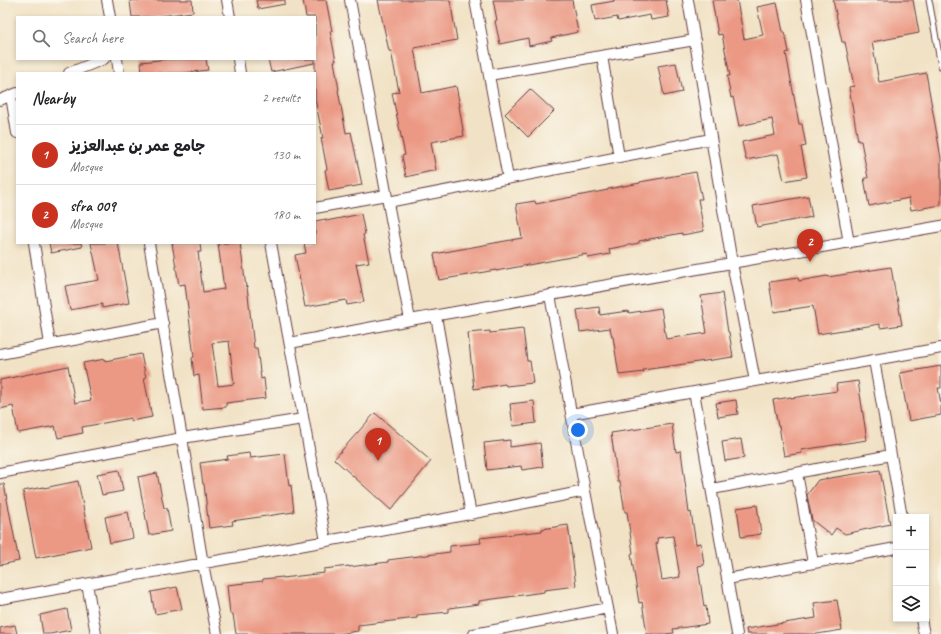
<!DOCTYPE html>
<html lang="en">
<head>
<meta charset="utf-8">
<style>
	:root { --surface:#fff; --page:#f6f6f6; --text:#202124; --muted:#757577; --line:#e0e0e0; --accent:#c8321e }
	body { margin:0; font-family:Caveat,"Playpen Sans Arabic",sans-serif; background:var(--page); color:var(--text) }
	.controls { position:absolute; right:12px; bottom:12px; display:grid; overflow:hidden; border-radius:0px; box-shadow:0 2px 6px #0003 }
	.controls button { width:36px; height:36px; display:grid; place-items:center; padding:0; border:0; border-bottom:1px solid var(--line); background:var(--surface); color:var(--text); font:20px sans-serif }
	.you { position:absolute; left:578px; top:430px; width:14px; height:14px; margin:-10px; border:3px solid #fff; border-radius:50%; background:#1a73e8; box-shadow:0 0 0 6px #1a73e833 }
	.badge { display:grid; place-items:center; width:26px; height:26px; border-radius:50%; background:var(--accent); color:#fff; font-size:13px; font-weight:700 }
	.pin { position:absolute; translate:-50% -33px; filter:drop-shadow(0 1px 2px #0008) }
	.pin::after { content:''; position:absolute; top:21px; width:14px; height:12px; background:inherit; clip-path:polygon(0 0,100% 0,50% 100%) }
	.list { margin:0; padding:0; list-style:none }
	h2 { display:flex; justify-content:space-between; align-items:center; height:52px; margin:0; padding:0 16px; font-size:17px }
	h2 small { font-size:13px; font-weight:400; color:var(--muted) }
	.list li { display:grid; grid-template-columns:26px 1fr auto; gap:12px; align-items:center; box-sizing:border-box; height:60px; padding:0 16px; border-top:1px solid var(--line) }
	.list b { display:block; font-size:15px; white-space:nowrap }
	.list p { margin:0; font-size:13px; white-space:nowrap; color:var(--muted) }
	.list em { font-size:13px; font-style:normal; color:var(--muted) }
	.icon { flex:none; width:22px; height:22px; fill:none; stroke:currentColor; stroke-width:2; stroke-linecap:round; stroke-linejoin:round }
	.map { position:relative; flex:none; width:941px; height:634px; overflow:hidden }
	.search { position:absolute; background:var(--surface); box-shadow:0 2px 6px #0003; left:16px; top:16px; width:300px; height:44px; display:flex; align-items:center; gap:10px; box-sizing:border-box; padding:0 14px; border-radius:0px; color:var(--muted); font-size:15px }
	.panel { position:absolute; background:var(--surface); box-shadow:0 2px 6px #0003; left:16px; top:72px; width:300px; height:172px; border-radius:0px }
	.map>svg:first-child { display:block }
</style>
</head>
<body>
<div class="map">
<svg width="941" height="634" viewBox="0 0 941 634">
	<rect width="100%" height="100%" fill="#fbf7ec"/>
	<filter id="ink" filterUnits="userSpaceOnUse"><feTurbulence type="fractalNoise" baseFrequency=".025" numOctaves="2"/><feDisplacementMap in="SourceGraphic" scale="8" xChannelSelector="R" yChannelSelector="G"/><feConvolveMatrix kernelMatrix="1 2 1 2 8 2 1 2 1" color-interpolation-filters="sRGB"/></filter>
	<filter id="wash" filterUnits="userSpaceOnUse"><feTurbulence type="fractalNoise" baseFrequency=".012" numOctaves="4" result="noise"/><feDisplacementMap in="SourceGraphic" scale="16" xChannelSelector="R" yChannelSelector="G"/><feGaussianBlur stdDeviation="0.9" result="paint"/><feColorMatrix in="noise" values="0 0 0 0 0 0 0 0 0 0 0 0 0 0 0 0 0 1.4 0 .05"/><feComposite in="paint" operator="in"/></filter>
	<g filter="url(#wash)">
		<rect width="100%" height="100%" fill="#f1e2c5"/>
		<g id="blocks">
			<path fill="#eb9984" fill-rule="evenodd" d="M139,0H192L193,12L161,16V17H132L130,1Z
				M256,0H285V4L258,9Z
				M303,0H326L332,31H330L336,61H334L339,90H338L346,133L351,132L362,185L329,191L325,170L327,169L321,138H323L315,99V17H306Z
				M378,0H450L457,40L414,48L422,93L456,86L460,106H459L464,136L431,142L436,170L406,177L402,156L405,155L392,93L399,92L391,51H389Z
				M493,0H572L578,32L551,38L552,41L529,46L528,38L500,44L495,21L497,20Z
				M613,0H666L669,17L651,20L650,15L618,21L617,17L595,21L592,5L614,1Z
				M712,0H737L744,39L763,35L757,7L777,3L783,32H785L789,52L786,53L799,124H802L806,146L801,147L807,177L784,181L778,154L746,160L742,142L775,135L772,119L739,126L733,97L731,98L727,76H730L722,34L718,35Z
				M833,0H913L919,33L872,42L879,82L926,73L941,158V205L911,210L909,198L869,206L864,178H868L861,141H858L849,87L854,86L845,42H842Z
				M168,59H206L208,70L184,73H142L141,62Z
				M268,59H313L314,63L271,72Z
				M676,63L682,92L664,96L658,66Z
				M530,89L554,111L528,137L505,114Z
				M696,172L702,199H698L704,231L682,235V233L639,241V243L609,249L610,254L588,258L587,254L496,271V270L439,280L434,254L522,238L516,204L535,201L536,204L608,190V189L640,183V182Z
				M808,196L812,217L757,227L753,206Z
				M361,214L365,234L363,235L369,262L356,264L364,302L347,305L346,300L305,307L295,255L306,253L304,243H315V221L326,219V221Z
				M49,243H81L82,247L51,253Z
				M91,243H118L129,303L102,308V304L70,310L65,286L99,280Z
				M172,243H200L201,252H198L203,292L224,289L218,243H240L246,287L247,286L254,348H257L261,379L264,378L266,398L226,403V407L203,409L199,375L194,376L192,358L194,357L185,284L179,285ZM229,341L234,384L218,386L212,343Z
				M891,267L896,297H897L902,325L880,328V324L818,334L813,306L774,312L769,282L798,278L799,281L827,276L828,277Z
				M722,293L728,332H729L733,357L643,370L644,372L619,375L613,337H612L610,328L580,332L577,310L599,307L600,315L628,311L629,313L661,308L666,339L707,333L701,296Z
				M523,329L527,361H530L533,383L506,386L505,384L474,389L468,333L490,331V333Z
				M141,354L146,378H144L152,417L131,421V418L82,427L83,433L58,438L55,426L18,433L13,406L0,409V380L68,366L75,403L91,400L83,363L105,359V361Z
				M941,366V388H938L941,404V415L909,421L900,373Z
				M858,381L867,440L801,450L802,453L784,456L779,426H778L773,400L791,397V398L837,391L836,384Z
				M736,400L738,414L718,417L716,403Z
				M534,401L536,423L513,426L510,404Z
				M375,413L431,461L391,510L334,459Z
				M672,424L676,452L681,451L689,513L691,512L696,544L701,543L704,565L698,566L704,607L706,606L708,624L673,629L674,633L665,634H647L642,602L639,603L631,554L633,553L627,512H625L620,482H618L611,433ZM673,536L680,577L662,580L656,544L658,543L657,538Z
				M741,439L744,458L725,461L722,442Z
				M510,440V447L540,443L543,467L522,470L521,466L487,470L484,443Z
				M249,453L250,458L285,454L289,486L291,485L294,512L232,521L233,525L209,528L204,484H203L200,463L228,459L227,456Z
				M119,470L123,491L102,495L97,474Z
				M880,470L890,524L845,534L836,528L831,535L812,520L807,495L818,480Z
				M157,473L164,508H167L171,531L149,535L138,477Z
				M78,481L91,547L36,558L23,491L44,487V488Z
				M0,484H4L19,561L0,565Z
				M757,505L761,534L741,537L737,508Z
				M128,512L133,538L110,543L105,517Z
				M568,525L576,586L544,590V592L479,601V604L449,608V612L417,615V618L358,625V631L338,634H236L233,614H230L227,585L263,581V579L283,577V578L324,573V569L349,566V567L388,562V560L450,552V546L481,543L480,538L542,531V529Z
				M177,587L182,609L155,614L151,592Z
				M837,600L842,630L817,634H747L746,629L816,618L814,603Z
				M67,609L71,630L50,634H43L40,615Z
				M15,625L17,634H0V628Z"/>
		</g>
	</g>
	<g filter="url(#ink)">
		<use href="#blocks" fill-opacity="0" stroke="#633c42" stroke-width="1"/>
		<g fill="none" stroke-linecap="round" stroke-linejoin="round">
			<defs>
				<path id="service" d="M929,0L941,66"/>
				<path id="minor" d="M107,0L110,17
					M227,0L230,17
					M350,0L410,320
					M475,0L508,178
					M688,0L732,263L755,381
					M806,0L849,243
					M602,56L619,157
					M117,59L119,73
					M238,59L240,73
					M69,73L104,59
					M489,75L695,40
					M11,96L17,133
					M0,100L17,93
					M388,202L711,139
					M315,208L386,195
					M34,243L50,344
					M149,243L182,438L203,564L217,634
					M271,243L326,541
					M550,295L585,491L613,634
					M436,316L471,515
					M290,343L410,320L941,226
					M0,354L163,323
					M874,360L902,517
					M694,392L737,634
					M571,414L941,348
					M0,473L182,438L303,419
					M797,473L813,563
					M712,489L891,455
					M727,579L896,548
					M87,584L96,634
					M0,599C195,565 390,531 585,491
					M921,619L924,634
					M474,634L608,608"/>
			</defs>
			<use href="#service" stroke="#633c42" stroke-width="7"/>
			<use href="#minor" stroke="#633c42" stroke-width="12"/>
			<use href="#service" stroke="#fff" stroke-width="5"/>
			<use href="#minor" stroke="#fff" stroke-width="10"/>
		</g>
	</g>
</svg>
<div class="controls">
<button>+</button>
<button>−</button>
<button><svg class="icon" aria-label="layers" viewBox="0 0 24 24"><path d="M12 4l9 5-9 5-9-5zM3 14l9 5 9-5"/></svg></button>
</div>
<div class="you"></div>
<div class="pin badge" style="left:378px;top:461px">1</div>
<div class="pin badge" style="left:810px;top:262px">2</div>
<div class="search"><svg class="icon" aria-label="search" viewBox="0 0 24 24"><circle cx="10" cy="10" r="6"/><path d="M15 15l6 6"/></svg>Search here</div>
<section class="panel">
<h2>Nearby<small>2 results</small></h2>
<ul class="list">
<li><span class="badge">1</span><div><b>جامع عمر بن عبدالعزيز</b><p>Mosque</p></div><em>130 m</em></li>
<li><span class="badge">2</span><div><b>sfra 009</b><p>Mosque</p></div><em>180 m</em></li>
</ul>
</section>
</div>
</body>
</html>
